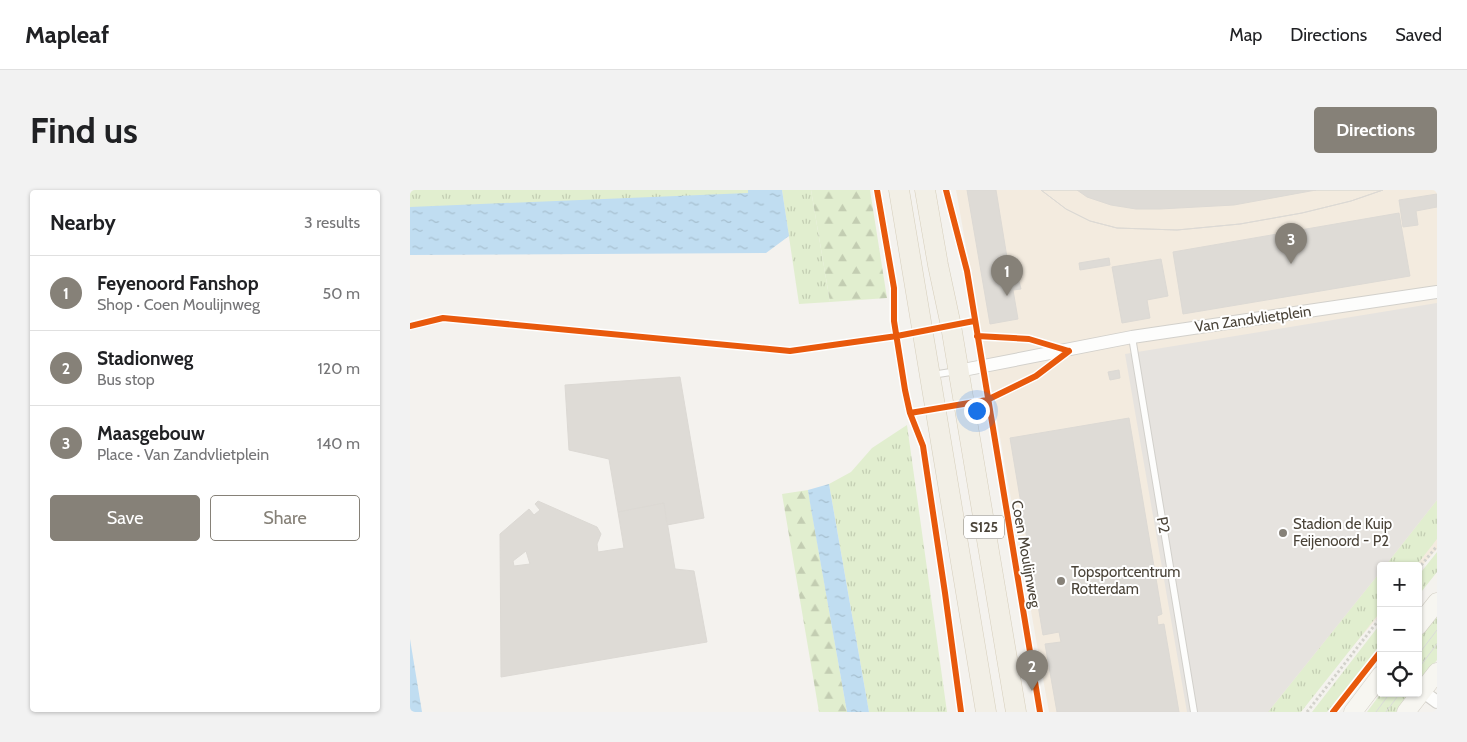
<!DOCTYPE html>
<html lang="en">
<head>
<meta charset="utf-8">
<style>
	:root { --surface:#fff; --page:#f2f2f2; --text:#202124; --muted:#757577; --line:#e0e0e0; --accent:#868178 }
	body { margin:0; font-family:Cabin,sans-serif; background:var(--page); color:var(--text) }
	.controls { position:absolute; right:15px; bottom:15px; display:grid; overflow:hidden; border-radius:5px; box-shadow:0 1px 4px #0004 }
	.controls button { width:45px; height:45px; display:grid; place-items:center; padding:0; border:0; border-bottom:1px solid var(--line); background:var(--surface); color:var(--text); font:25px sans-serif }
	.you { position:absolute; left:566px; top:220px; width:18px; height:18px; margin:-12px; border:4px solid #fff; border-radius:50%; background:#1a73e8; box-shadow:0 0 0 8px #1a73e833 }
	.badge { display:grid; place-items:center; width:32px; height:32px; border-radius:50%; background:var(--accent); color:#fff; font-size:16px; font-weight:700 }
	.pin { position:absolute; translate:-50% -41px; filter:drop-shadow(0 1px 2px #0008) }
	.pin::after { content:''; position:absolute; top:26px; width:18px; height:15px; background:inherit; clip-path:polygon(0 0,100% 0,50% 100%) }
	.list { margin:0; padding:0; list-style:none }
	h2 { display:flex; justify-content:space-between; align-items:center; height:65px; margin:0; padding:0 20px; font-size:21px }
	h2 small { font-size:16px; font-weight:400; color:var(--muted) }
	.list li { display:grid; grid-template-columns:32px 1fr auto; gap:15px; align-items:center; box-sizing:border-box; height:75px; padding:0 20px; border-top:1px solid var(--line) }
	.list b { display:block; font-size:19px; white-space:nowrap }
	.list p { margin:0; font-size:16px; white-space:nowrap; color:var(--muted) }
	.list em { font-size:16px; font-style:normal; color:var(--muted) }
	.actions { display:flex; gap:10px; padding:15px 20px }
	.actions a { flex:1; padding:11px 0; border:1px solid var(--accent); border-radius:5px; text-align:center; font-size:18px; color:var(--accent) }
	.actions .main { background:var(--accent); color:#fff }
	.icon { flex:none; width:28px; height:28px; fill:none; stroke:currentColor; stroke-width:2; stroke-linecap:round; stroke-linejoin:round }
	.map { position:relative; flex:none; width:1027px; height:522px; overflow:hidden; border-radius:5px }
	header { display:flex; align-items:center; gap:30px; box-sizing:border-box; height:70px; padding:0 25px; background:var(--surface); border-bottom:1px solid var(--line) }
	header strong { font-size:24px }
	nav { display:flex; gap:28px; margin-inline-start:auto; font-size:18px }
	.intro { display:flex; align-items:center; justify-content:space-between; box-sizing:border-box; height:120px; padding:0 30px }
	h1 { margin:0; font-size:35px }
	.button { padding:12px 22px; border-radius:5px; background:var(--accent); color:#fff; font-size:18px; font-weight:700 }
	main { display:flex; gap:30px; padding:0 30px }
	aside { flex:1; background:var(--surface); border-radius:5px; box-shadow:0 1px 4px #0004 }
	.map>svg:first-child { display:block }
</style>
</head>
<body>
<header>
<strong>Mapleaf</strong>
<nav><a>Map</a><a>Directions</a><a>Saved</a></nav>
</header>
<div class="intro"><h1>Find us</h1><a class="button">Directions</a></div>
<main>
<aside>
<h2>Nearby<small>3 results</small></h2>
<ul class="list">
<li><span class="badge">1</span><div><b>Feyenoord Fanshop</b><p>Shop · Coen Moulijnweg</p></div><em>50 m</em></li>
<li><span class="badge">2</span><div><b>Stadionweg</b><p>Bus stop</p></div><em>120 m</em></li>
<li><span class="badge">3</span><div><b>Maasgebouw</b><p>Place · Van Zandvlietplein</p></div><em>140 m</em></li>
</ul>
<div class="actions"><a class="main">Save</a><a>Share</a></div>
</aside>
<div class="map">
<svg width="1027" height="522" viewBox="0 0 1027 522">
	<defs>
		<pattern id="grass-tufts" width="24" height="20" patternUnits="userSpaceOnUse" patternTransform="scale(1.25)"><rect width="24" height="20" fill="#e1eecf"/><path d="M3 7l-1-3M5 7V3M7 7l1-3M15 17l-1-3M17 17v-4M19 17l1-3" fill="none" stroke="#c3cdb2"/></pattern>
		<pattern id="forest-firs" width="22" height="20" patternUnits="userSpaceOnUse" patternTransform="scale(1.25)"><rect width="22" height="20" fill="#e1eecf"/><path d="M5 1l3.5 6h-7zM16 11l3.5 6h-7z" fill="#c3cdb2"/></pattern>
		<pattern id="water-ripples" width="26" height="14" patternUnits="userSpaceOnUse" patternTransform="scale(1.25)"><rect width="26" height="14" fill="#c0ddf1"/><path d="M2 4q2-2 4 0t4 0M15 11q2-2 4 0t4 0" fill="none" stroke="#a6bfcf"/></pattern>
	</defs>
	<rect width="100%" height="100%" fill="#f4f2ee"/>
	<path fill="#f3ebdf" d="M546,0H1027V359L1008,380V376H971V424L885,522H639Z"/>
	<path fill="url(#grass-tufts)" d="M0,0H353L361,28L0,43Z
		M372,0H401L420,112L389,114Z
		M497,235L537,522H459L419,294L441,282L462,258Z
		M1027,310V349L1006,376H975Z
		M1027,362V382L1008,406V386Z
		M971,381V421L891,522H858Z
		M1027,424V470L1008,494V448Z
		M971,433V454L917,522H902Z
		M971,503H1001L986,522H957Z"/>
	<path fill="url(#forest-firs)" d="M401,0H460L477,108L420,112Z
		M398,300L437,522H409L372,304Z"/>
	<path fill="#e6e3df" d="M1027,113V310L975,376H971V381L858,522H777L715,164Z"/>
	<path fill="url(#water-ripples)" d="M338,0H372L379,46L356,63L0,65V17L338,3Z
		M419,294L459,522H437L400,313L398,300Z
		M0,449L12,522H0Z"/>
	<path fill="#dedbd6" stroke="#dcd9d4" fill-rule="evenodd" d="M557,0H586L601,92L609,91L611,99L603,100L608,129L580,134Z
		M631,0H973L941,11L892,23L830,34L767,40L707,38L680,31L656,19Z
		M631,0H973L941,11L892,23L830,34L767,40L707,38L680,31L656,19Z
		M667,0H906L824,15L750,19H726L701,15L677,7Z
		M1027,4V17L1006,21L1008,35L993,37L989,10Z
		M989,23L1000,86L773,124L763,62Z
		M699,68L700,75L670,80L669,73Z
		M751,69L758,106L737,110L740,128L712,133L702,77Z
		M709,180L710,188L700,190L698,182Z
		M270,187L294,328L257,335L254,313L208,322L199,269L159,260L155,195Z
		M719,228L752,424L747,426L748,435L754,434L769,522H647L635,454L651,452L649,442L633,445L600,248Z
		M128,311L187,337L191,344L187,354L188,362L214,358L208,322L254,313L265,379L284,381L297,452L91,487L90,344L119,319L124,325L130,320L125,314ZM116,361L120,374L104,376L103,371Z"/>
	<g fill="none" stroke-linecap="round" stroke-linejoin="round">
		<defs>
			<path id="service" d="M722,147L784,522
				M522,185L547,181"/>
			<path id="minor" d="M548,181L722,147L1027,102
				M1012,501L1027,512"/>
			<path id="secondary" d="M1008,436L1027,412
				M943,522L971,485
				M996,522L1027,482"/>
			<path id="primary" d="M489,0L576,522
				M515,0L528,75L541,136L606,522"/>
		</defs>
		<use href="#service" stroke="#d2d0cb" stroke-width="8"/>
		<use href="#minor" stroke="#d2d0cb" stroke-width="14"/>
		<use href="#secondary" stroke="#d3cfc5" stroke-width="19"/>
		<use href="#primary" stroke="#d6cebb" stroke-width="21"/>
		<path stroke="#d3d2cc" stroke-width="3" stroke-dasharray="2.5 2.5" stroke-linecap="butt" d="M1008,379L1027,356
			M897,522L971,427"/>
		<use href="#service" stroke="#fdfdfc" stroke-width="6"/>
		<use href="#minor" stroke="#fdfdfc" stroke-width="12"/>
		<use href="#secondary" stroke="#f7f6f1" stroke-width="18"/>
		<use href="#primary" stroke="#f2efe6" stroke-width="20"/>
		<path stroke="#dbdbda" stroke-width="1" d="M1008,465L1027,440
			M1008,479L1027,454
			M966,522L980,503
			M976,522L990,503"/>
		<defs>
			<path id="cycleway" d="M467,0L484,98V131L495,200L500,223L513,256L535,403L551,522
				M536,0L557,81L630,522
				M0,136L33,128L380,161L487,146L564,131
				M567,146L619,149L659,161
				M500,223L577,210L626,186L659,161
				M923,522L971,461"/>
		</defs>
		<use href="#cycleway" stroke="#fff" stroke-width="9"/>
		<use href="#cycleway" stroke="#e8590c" stroke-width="6"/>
	</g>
	<g fill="#868178" stroke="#fff" stroke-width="2">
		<circle cx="873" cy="343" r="5"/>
		<circle cx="651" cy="391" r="5"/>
	</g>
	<g text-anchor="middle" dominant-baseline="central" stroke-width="4" stroke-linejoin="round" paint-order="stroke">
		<rect fill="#fff" stroke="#817c74" stroke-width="1" x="554" y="325.5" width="40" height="23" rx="4"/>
		<g font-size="14" font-weight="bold" fill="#4b4439">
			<text x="574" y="337">S125</text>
		</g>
		<g font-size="15" fill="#4b4439" stroke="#fff">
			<text transform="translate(843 129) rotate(-8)">Van Zandvlietplein</text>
			<text transform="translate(753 335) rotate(80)">P2</text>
			<text transform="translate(616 364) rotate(80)">Coen Moulijnweg</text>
		</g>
		<g font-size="15" fill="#4b4439" stroke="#fff" text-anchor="start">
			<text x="883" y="334">Stadion de Kuip<tspan x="883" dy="17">Feijenoord - P2</tspan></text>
			<text x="661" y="382">Topsportcentrum<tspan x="661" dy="17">Rotterdam</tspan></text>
		</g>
	</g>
</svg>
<div class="controls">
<button>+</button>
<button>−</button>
<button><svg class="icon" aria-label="locate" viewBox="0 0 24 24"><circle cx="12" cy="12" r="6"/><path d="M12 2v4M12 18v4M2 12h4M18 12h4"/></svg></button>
</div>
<div class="you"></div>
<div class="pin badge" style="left:597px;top:106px">1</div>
<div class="pin badge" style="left:622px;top:501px">2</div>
<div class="pin badge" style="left:881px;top:74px">3</div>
</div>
</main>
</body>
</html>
